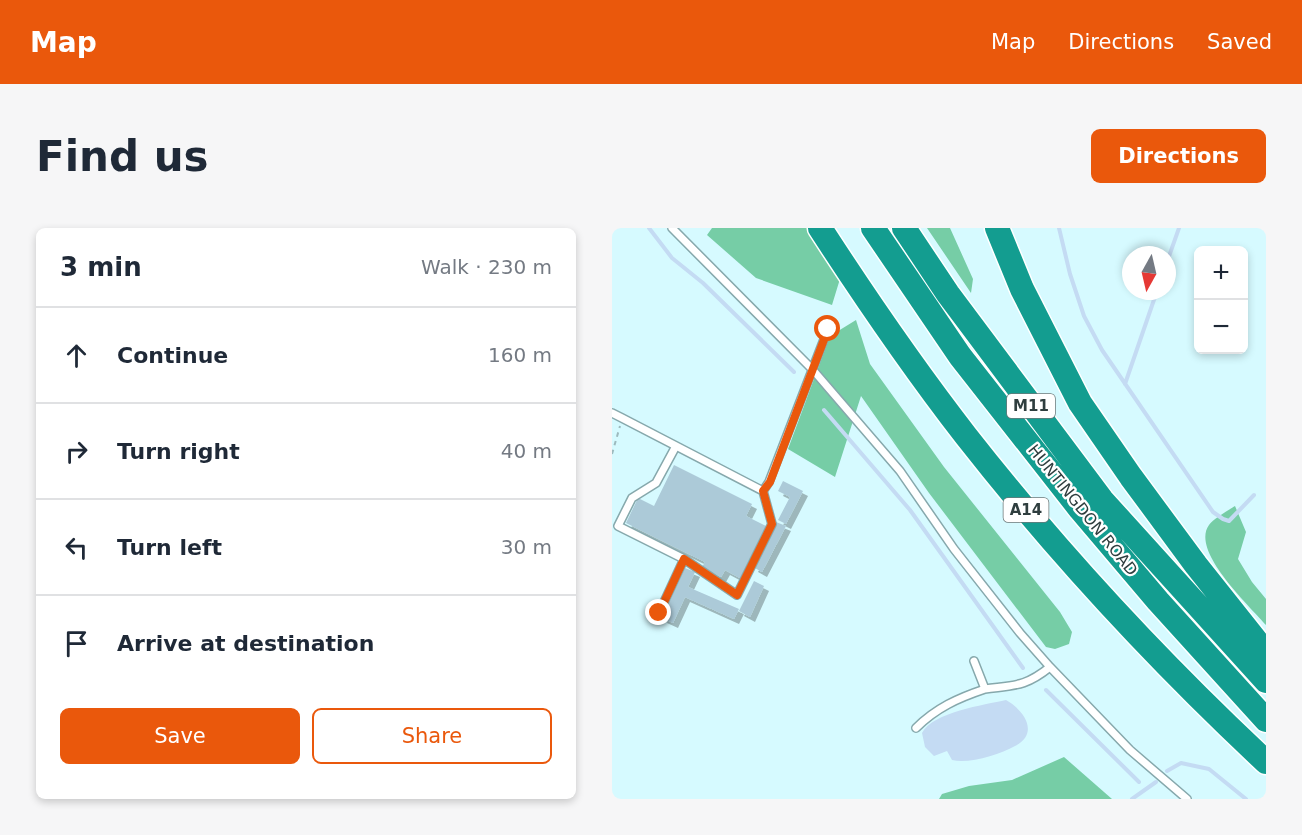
<!DOCTYPE html>
<html lang="en">
<head>
<meta charset="utf-8">
<style>
	:root { --surface:#fff; --page:#f6f6f7; --text:#1f2937; --muted:#747a83; --line:#e0e1e3; --accent:#ea580c }
	body { margin:0; font-family:"DejaVu Sans",sans-serif; background:var(--page); color:var(--text) }
	.controls { position:absolute; right:18px; top:18px; display:grid; overflow:hidden; border-radius:9px; box-shadow:0 3px 9px #0003 }
	.controls button { width:54px; height:54px; display:grid; place-items:center; padding:0; border:0; border-bottom:2px solid var(--line); background:var(--surface); color:var(--text); font:30px sans-serif }
	.compass { position:absolute; left:510px; top:18px; width:54px; height:54px; border-radius:50%; background:var(--surface); box-shadow:0 3px 9px #0003; rotate:188deg }
	.stop { position:absolute; width:18px; height:18px; margin:-14px; border:4px solid #ea580c; border-radius:50%; background:#fff }
	.stop.end { background:#ea580c; border-color:#fff; box-shadow:0 2px 6px #0008 }
	.list { margin:0; padding:0; list-style:none }
	h2 { display:flex; justify-content:space-between; align-items:center; height:78px; margin:0; padding:0 24px; font-size:26px }
	h2 small { font-size:20px; font-weight:400; color:var(--muted) }
	.list li { display:grid; grid-template-columns:39px 1fr auto; gap:18px; align-items:center; box-sizing:border-box; height:96px; padding:0 24px; border-top:2px solid var(--line) }
	.list b { display:block; font-size:22px; white-space:nowrap }
	.list em { font-size:20px; font-style:normal; color:var(--muted) }
	.actions { display:flex; gap:12px; padding:18px 24px }
	.actions a { flex:1; padding:14px 0; border:2px solid var(--accent); border-radius:9px; text-align:center; font-size:21px; color:var(--accent) }
	.actions .main { background:var(--accent); color:#fff }
	.icon { flex:none; width:33px; height:33px; fill:none; stroke:currentColor; stroke-width:2; stroke-linecap:round; stroke-linejoin:round }
	.map { position:relative; flex:none; width:654px; height:571px; overflow:hidden; border-radius:9px }
	header { display:flex; align-items:center; gap:36px; box-sizing:border-box; height:84px; padding:0 30px; background:var(--accent); color:#fff }
	header strong { font-size:28px }
	nav { display:flex; gap:33px; margin-inline-start:auto; font-size:21px }
	.intro { display:flex; align-items:center; justify-content:space-between; box-sizing:border-box; height:144px; padding:0 36px }
	h1 { margin:0; font-size:42px }
	.button { padding:15px 27px; border-radius:9px; background:var(--accent); color:#fff; font-size:21px; font-weight:700 }
	main { display:flex; gap:36px; padding:0 36px }
	aside { flex:1; background:var(--surface); border-radius:9px; box-shadow:0 3px 9px #0003 }
	.map>svg:first-child { display:block }
</style>
</head>
<body>
<header>
<strong>Map</strong>
<nav><a>Map</a><a>Directions</a><a>Saved</a></nav>
</header>
<div class="intro"><h1>Find us</h1><a class="button">Directions</a></div>
<main>
<aside>
<h2>3 min<small>Walk · 230 m</small></h2>
<ul class="list">
<li><svg class="icon" aria-label="ahead" viewBox="0 0 24 24"><path d="M12 20V5M6 11l6-6 6 6"/></svg><div><b>Continue</b></div><em>160 m</em></li>
<li><svg class="icon" aria-label="right" viewBox="0 0 24 24"><path d="M7 20v-9h11M14 6l5 5-5 5"/></svg><div><b>Turn right</b></div><em>40 m</em></li>
<li><svg class="icon" aria-label="left" viewBox="0 0 24 24"><path d="M17 20v-9H6M10 6l-5 5 5 5"/></svg><div><b>Turn left</b></div><em>30 m</em></li>
<li><svg class="icon" aria-label="arrive" viewBox="0 0 24 24"><path d="M6 21V4h12l-3 4 3 4H6"/></svg><div><b>Arrive at destination</b></div></li>
</ul>
<div class="actions"><a class="main">Save</a><a>Share</a></div>
</aside>
<div class="map">
<svg width="654" height="571" viewBox="0 0 654 571">
	<defs>
		<filter id="shadow"><feDropShadow dx="5" dy="5" stdDeviation="0" flood-color="#0004"/></filter>
	</defs>
	<rect width="100%" height="100%" fill="#d6faff"/>
	<path fill="#76cda6" d="M100,0H198L231,41L220,77L144,50L95,7Z
		M315,0H338L361,51L359,65Z
		M244,92L258,136L332,239L448,384L460,404L457,416L443,421L434,419L317,265L249,168L223,249L176,221L218,108Z
		M623,278L634,304L626,331L640,354L654,371V397C638,378 578,323 597,297C601,291 617,282 623,278Z
		M452,529L500,571H327L330,566L357,558L400,552Z"/>
	<path fill="#c4dbf3" d="M394,472C412,482 428,505 403,518C387,527 357,536 340,532L335,523L322,528L313,519L310,505C321,484 372,477 394,472Z"/>
	<g fill="none" stroke-linecap="round" stroke-linejoin="round">
		<path stroke="#c4dbf3" stroke-width="4" d="M37,0L60,30L91,55L182,144
			M447,0L458,46L472,88L490,122L601,284L611,291L617,293L642,267
			M555,34L567,0
			M513,156L545,63
			M212,182L298,282L411,440
			M434,462L527,554
			M555,543L569,535L597,541L634,571
			M520,571L544,554"/>
	</g>
	<path fill="#accad8" filter="url(#shadow)" d="M62,237L140,276L134,288L154,298L128,350L113,342L109,349L90,339L93,334L14,295L26,270L42,278Z
		M171,253L191,263L174,296L166,292L178,269L166,263Z
		M164,294L174,298L150,344L141,339Z
		M73,340L83,344L76,359L127,381L122,391L73,369L61,395L50,390Z
		M142,353L152,358L138,389L127,383Z"/>
	<g fill="none" stroke-linecap="round" stroke-linejoin="round">
		<defs>
			<path id="lane" d="M60,0L201,142L288,243L342,321L408,405L438,439L518,522L575,571
				M0,185L10,190L151,263L160,296L125,367L72,331L6,298L20,270L44,255L64,218
				M151,263L157,254L216,101
				M47,385L72,331
				M362,433L373,461C403,457 413,459 438,439
				M304,500C324,480 346,470 373,461"/>
			<path id="highway" d="M208,0C254,71 302,141 354,208C445,324 546,433 654,534
				M261,0L348,128L468,281L546,373L654,492
				M292,0L336,66L490,272L654,453
				M385,0L410,61L468,175L519,249L584,337L654,425"/>
		</defs>
		<use href="#lane" stroke="#86a8ac" stroke-width="10"/>
		<use href="#highway" stroke="#fff" stroke-width="27"/>
		<path stroke="#9dbabe" stroke-width="2" stroke-dasharray="4.5 4.5" stroke-linecap="butt" d="M0,226L8,198"/>
		<use href="#lane" stroke="#fff" stroke-width="7"/>
		<use href="#highway" stroke="#139d90" stroke-width="24"/>
	</g>
	<g fill="none" stroke-linecap="round" stroke-linejoin="round">
		<path stroke="#ea580c" stroke-width="8" d="M47,385L72,331L125,367L160,296L151,263L158,254L216,101"/>
	</g>
	<g text-anchor="middle" dominant-baseline="central" stroke-width="4.5" stroke-linejoin="round" paint-order="stroke">
		<g fill="#fff" stroke="#6d7879" stroke-width="1.5">
			<rect x="395" y="166" width="48" height="24" rx="4.5"/>
			<rect x="391.5" y="270" width="45" height="24" rx="4.5"/>
		</g>
		<g font-size="15" font-weight="bold" fill="#2f3e3f">
			<text x="419" y="178">M11</text>
			<text x="414" y="282">A14</text>
		</g>
		<g font-size="16" fill="#2f3e3f" stroke="#fff">
			<text transform="translate(471 282) rotate(51)">HUNTINGDON ROAD</text>
		</g>
	</g>
</svg>
<div class="controls">
<button>+</button>
<button>−</button>
</div>
<svg class="compass" viewBox="-18 -18 36 36"><path d="M0-13l5 13h-10z" fill="#e53935"/><path d="M0 13l5-13h-10z" fill="#747a83"/></svg>
<div class="stop" style="left:216px;top:101px"></div>
<div class="stop end" style="left:47px;top:385px"></div>
</div>
</main>
</body>
</html>
